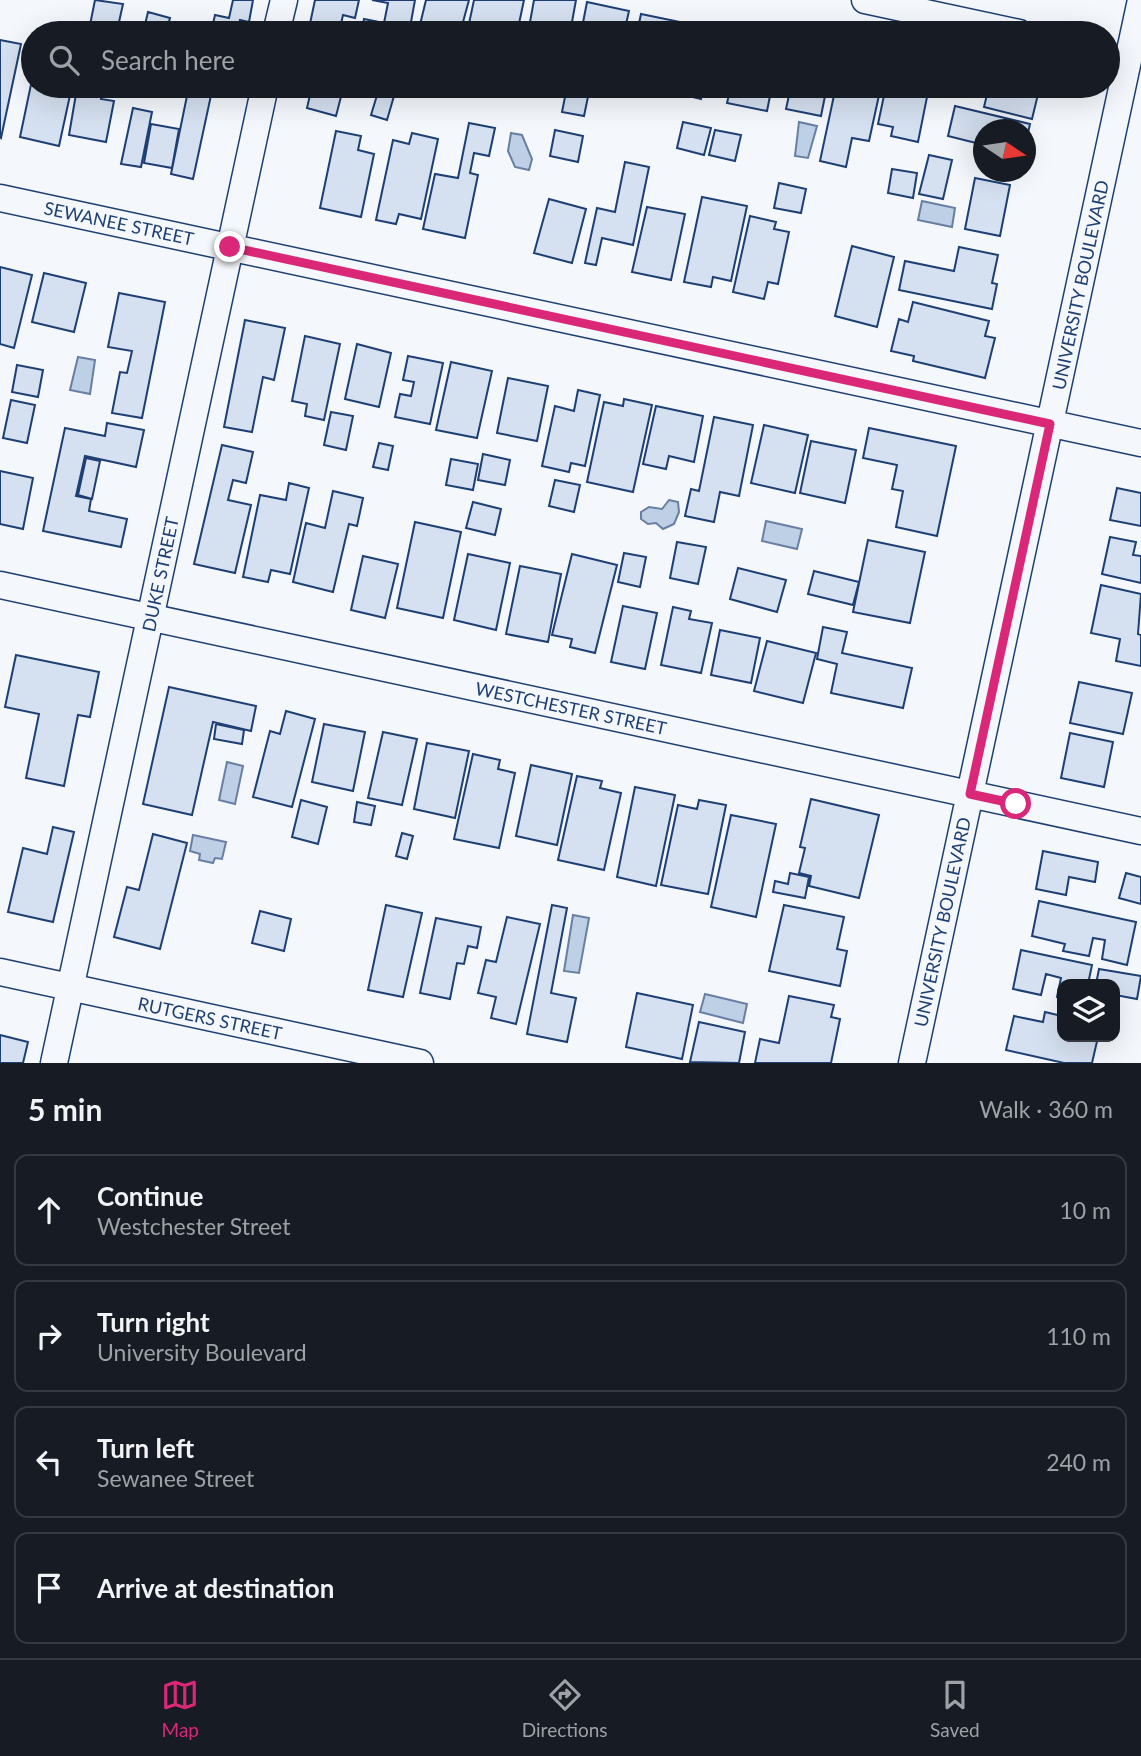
<!DOCTYPE html>
<html lang="en">
<head>
<meta charset="utf-8">
<style>
	:root { --surface:#171b24; --page:#242831; --text:#f1f3f6; --muted:#9ea1a6; --line:#363941; --accent:#db2777 }
	body { margin:0; font-family:Lato,sans-serif; background:var(--page); color:var(--text) }
	.controls { position:absolute; right:21px; bottom:21px; display:grid; overflow:hidden; border-radius:14px; box-shadow:0 7px 28px #0002 }
	.controls button { width:63px; height:63px; display:grid; place-items:center; padding:0; border:0; border-bottom:2px solid var(--line); background:var(--surface); color:var(--text); font:35px sans-serif }
	.compass { position:absolute; left:973px; top:119px; width:63px; height:63px; border-radius:50%; background:var(--surface); box-shadow:0 7px 28px #0002; rotate:103deg }
	.stop { position:absolute; width:21px; height:21px; margin:-16px; border:5px solid #db2777; border-radius:50%; background:#fff }
	.stop.end { background:#db2777; border-color:#fff; box-shadow:0 2px 7px #0008 }
	.list { margin:0; padding:0; list-style:none }
	h2 { display:flex; justify-content:space-between; align-items:center; height:91px; margin:0; padding:0 28px; font-size:30px }
	h2 small { font-size:23px; font-weight:400; color:var(--muted) }
	.list li { display:grid; grid-template-columns:46px 1fr auto; gap:21px; align-items:center; box-sizing:border-box; height:112px; margin:0 14px 14px; padding:0 14px; border:2px solid var(--line); border-radius:14px }
	.list b { display:block; font-size:26px; white-space:nowrap }
	.list p { margin:0; font-size:23px; white-space:nowrap; color:var(--muted) }
	.list em { font-size:23px; font-style:normal; color:var(--muted) }
	.icon { flex:none; width:38px; height:38px; fill:none; stroke:currentColor; stroke-width:2; stroke-linecap:round; stroke-linejoin:round }
	.map { position:relative; flex:none; width:1141px; height:1063px; overflow:hidden }
	.search { position:absolute; background:var(--surface); box-shadow:0 7px 28px #0002; left:21px; right:21px; top:21px; height:77px; display:flex; align-items:center; gap:18px; box-sizing:border-box; padding:0 24px; border-radius:38px; color:var(--muted); font-size:26px }
	.sheet { height:595px; background:var(--surface) }
	nav { display:flex; justify-content:space-around; align-items:center; box-sizing:border-box; height:98px; border-top:2px solid var(--line); background:var(--surface); font-size:19px; color:var(--muted) }
	nav a { display:grid; justify-items:center; gap:4px }
	nav .on { color:var(--accent) }
	.map>svg:first-child { display:block }
</style>
</head>
<body>
<div class="map">
<svg width="1141" height="1063" viewBox="0 0 1141 1063">
	<rect width="100%" height="100%" fill="#f4f7fb"/>
	<path fill="#bed0e5" stroke="#687fa3" stroke-width="2" d="M799,122L817,126L808,158L795,156Z
		M511,133L522,135L532,159L529,170L515,167L508,151Z
		M922,201L955,208L952,227L918,220Z
		M78,357L95,360L90,394L70,390Z
		M669,500L678,502L679,512L674,524L663,529L656,523L648,524L641,519V512L649,507L662,509Z
		M766,521L802,529L797,549L762,541Z
		M227,762L243,766L235,804L219,800Z
		M193,835L226,842L222,859L215,858L213,863L199,860L200,854L190,851Z
		M573,915L589,918L579,973L564,971Z
		M705,994L747,1004L743,1023L700,1012Z"/>
	<path fill="#d5e0f0" stroke="#1d3f73" stroke-width="2" d="M95,0L123,4L117,31L90,25Z
		M233,0H253L249,22L240,20L237,33H211L215,15L229,18Z
		M315,0H359L355,18L343,15L339,33H308Z
		M372,0H415L409,33H361L364,19L384,23L388,3Z
		M426,0H469L460,33H418Z
		M474,0H524L517,33H467Z
		M534,0H576L570,33H528Z
		M587,2L629,11L624,33H581Z
		M148,12L170,18L166,33H143Z
		M641,14L680,22L678,33H637Z
		M685,23L724,32V33H682Z
		M0,40L21,44L1,138L0,137Z
		M33,75V86H72L59,146L20,137Z
		M90,86H104L101,99L114,101L106,142L69,135L76,94L89,96Z
		M189,86H213L193,179L171,174Z
		M312,86L343,89L336,116L307,108Z
		M669,86H704L701,99L668,91Z
		M731,86H772L767,111L727,103Z
		M791,86H827L821,116L786,109Z
		M836,86H881L869,141L852,138L846,167L820,161Z
		M886,86H909L908,93L927,97L918,142L891,136L893,127L878,124Z
		M989,86H1040L1032,119L984,107Z
		M567,87L589,92L584,116L562,112Z
		M378,92L394,96L387,120L371,115Z
		M955,106L1030,124L1026,142V130H984V145L948,136Z
		M133,108L152,112L141,167L121,164Z
		M683,122L711,128L704,155L677,148Z
		M469,123L495,128L489,156L474,153L470,173L478,175L465,238L423,229L435,174L458,178Z
		M151,124L179,129L172,168L144,163Z
		M555,130L583,136L578,162L550,156Z
		M715,130L741,135L735,161L709,155Z
		M336,131L361,136L358,150L374,154L361,217L320,208Z
		M412,133L438,139L421,219L399,214L396,224L376,220L393,140L409,144Z
		M929,155L952,160L943,199L919,194Z
		M625,162L649,167L633,245L602,238L596,265L585,263L597,208L615,212Z
		M892,169L917,173L913,198L888,193Z
		M975,178L1010,185L1000,236L965,229Z
		M779,183L806,189L801,213L774,208Z
		M702,197L747,206L731,281L713,277L711,287L684,282Z
		M549,199L586,209L572,263L534,253Z
		M647,207L685,214L671,280L632,272Z
		M750,216L776,222L774,229L789,232L778,284L768,282L764,299L733,292Z
		M852,246L894,257L877,327L835,316Z
		M959,247L998,255L992,283L997,284L992,309L899,290L905,261L954,271Z
		M0,267L32,275L14,348L0,344Z
		M44,273L86,283L74,332L32,322Z
		M119,293L165,302L142,418L112,413L120,372L127,373L132,351L108,347Z
		M913,302L989,321L985,336L995,338L985,378L913,361L914,356L891,351L899,319L908,322Z
		M245,320L285,328L274,380L263,377L252,432L224,427Z
		M305,336L340,344L324,420L305,416L307,404L292,401Z
		M357,344L391,353L379,407L345,399Z
		M408,356L443,363L430,424L395,417L400,394L411,396L414,382L403,380Z
		M451,362L492,371L477,438L436,430Z
		M17,365L43,370L38,397L12,392Z
		M508,378L548,386L537,441L497,433Z
		M578,390L600,395L585,466L571,463L569,472L542,466L555,406L574,411Z
		M624,399L652,405L633,492L587,482L604,402L623,406Z
		M11,400L35,405L27,443L3,438Z
		M656,406L703,416L694,462L669,456L666,469L643,464Z
		M331,412L353,416L346,450L324,445Z
		M714,417L753,425L739,496L720,492L714,522L685,516L691,489L699,491Z
		M107,423L144,430L136,467L85,456L76,496L91,499L89,511L127,519L121,547L43,531L65,428L105,436Z
		M764,425L808,435L795,493L751,483Z
		M869,428L956,446L937,536L896,527L903,491L892,489L897,465L863,458Z
		M811,441L856,450L845,503L800,493Z
		M379,443L393,446L388,470L373,467Z
		M222,445L253,452L246,483L233,480L228,500L251,505L235,573L194,564Z
		M483,454L510,460L505,485L478,480Z
		M86,458L100,461L92,499L78,495Z
		M451,459L478,464L473,490L446,485Z
		M0,471L33,478L23,529L0,524Z
		M555,480L580,485L574,512L549,506Z
		M289,483L309,488L290,574L271,570L268,582L243,577L260,495L286,500Z
		M1117,488L1141,493V526L1110,520Z
		M333,491L363,498L357,526L349,524L333,592L293,582L306,523L325,528Z
		M473,502L501,509L495,535L466,528Z
		M415,522L461,532L443,618L397,608Z
		M1110,537L1136,542L1133,555L1141,556V583L1102,574Z
		M868,540L925,552L910,623L853,612Z
		M677,542L706,547L698,584L670,578Z
		M624,553L646,557L640,587L618,582Z
		M468,554L510,563L496,630L454,620Z
		M572,554L617,565L595,653L570,647L572,639L552,635Z
		M363,556L398,564L385,618L351,610Z
		M520,566L561,574L548,642L506,634Z
		M738,568L786,580L777,612L730,599Z
		M814,571L859,582L853,605L808,594Z
		M1101,585L1141,594L1138,634L1141,635V666L1116,661L1120,639L1091,633Z
		M623,606L657,613L645,669L611,662Z
		M673,607L691,611L689,619L712,623L701,673L661,665Z
		M823,627L847,632L842,653L912,668L903,708L831,693L837,664L817,659Z
		M720,630L760,638L751,683L711,675Z
		M767,641L816,653L803,703L754,691Z
		M16,655L99,672L90,717L78,715L64,786L26,778L39,714L5,707Z
		M1079,682L1132,693L1123,734L1070,723Z
		M169,687L256,706L251,731L213,722L192,815L143,804Z
		M286,711L315,719L292,807L253,797L270,731L280,734Z
		M216,724L244,730L242,744L214,739Z
		M324,724L365,732L353,791L312,782Z
		M383,732L417,739L402,805L368,798Z
		M1070,733L1113,742L1104,787L1061,778Z
		M427,743L469,751L455,818L414,809Z
		M473,754L500,760L498,769L515,773L499,848L454,839Z
		M531,765L572,774L557,845L516,836Z
		M577,776L602,781L600,788L621,793L604,870L558,860Z
		M635,787L675,795L656,886L617,877Z
		M811,799L879,815L859,898L809,886L811,876L799,873L805,848L800,847Z
		M301,800L327,807L318,844L292,837Z
		M699,800L726,805L708,894L661,885L678,805L697,809Z
		M357,802L375,806L371,825L354,822Z
		M731,815L776,824L756,917L711,907Z
		M53,827L74,832L53,922L8,912L23,848L47,854Z
		M402,833L413,836L407,859L396,856Z
		M153,834L187,843L160,949L114,937L127,887L139,890Z
		M1043,851L1098,862L1095,882L1069,877L1066,895L1036,889Z
		M790,873L809,877L805,898L773,892L775,881L788,884Z
		M1126,873L1141,877V904L1119,898Z
		M1039,901L1136,922L1127,965L1102,959L1105,940L1093,938L1089,956L1063,951L1065,944L1032,936Z
		M386,905L422,913L403,997L368,990Z
		M552,905L567,908L551,993L576,998L567,1042L527,1034Z
		M784,905L844,917L837,949L847,951L840,986L769,971Z
		M260,911L291,919L284,951L252,943Z
		M507,917L540,924L516,1024L491,1018L496,997L478,993L486,960L496,962Z
		M436,918L481,927L477,948L468,946L464,964L457,963L450,999L420,993Z
		M1021,950L1092,965L1088,984H1062V998L1057,997L1061,978L1046,974L1041,995L1013,989Z
		M1099,969L1141,976L1137,999L1115,995V984H1096Z
		M637,993L693,1005L682,1059L626,1047Z
		M789,996L834,1005L831,1017L840,1019L831,1063H755L760,1039L779,1043Z
		M1045,1012L1062,1016V1037H1098L1092,1063H1064L1006,1050L1014,1016L1043,1022Z
		M699,1022L745,1032L739,1063L690,1062Z
		M0,1035L28,1042L23,1063H0Z"/>
	<g fill="none" stroke-linecap="round" stroke-linejoin="round">
		<defs>
			<path id="minor" d="M865,0L1019,33
				M276,33L284,0
				M0,198L1141,443
				M0,585L1141,831
				M0,972L420,1063
				M54,1063L265,86
				M912,1063L1141,0"/>
		</defs>
		<use href="#minor" stroke="#1d3f73" stroke-width="29"/>
		<use href="#minor" stroke="#f4f7fb" stroke-width="26"/>
	</g>
	<g fill="none" stroke-linecap="round" stroke-linejoin="round">
		<path stroke="#db2777" stroke-width="9" d="M230,247L1050,424L970,794L1016,804"/>
	</g>
	<g text-anchor="middle" dominant-baseline="central" stroke-width="5" stroke-linejoin="round" paint-order="stroke">
		<g font-size="18" fill="#1d3f73" stroke="#f4f7fb">
			<text transform="translate(119 223) rotate(12)">SEWANEE STREET</text>
			<text transform="translate(1080 285) rotate(-78)">UNIVERSITY BOULEVARD</text>
			<text transform="translate(160 574) rotate(-78)">DUKE STREET</text>
			<text transform="translate(571 708) rotate(12)">WESTCHESTER STREET</text>
			<text transform="translate(942 922) rotate(-78)">UNIVERSITY BOULEVARD</text>
			<text transform="translate(210 1018) rotate(12)">RUTGERS STREET</text>
		</g>
	</g>
</svg>
<div class="controls">
<button><svg class="icon" aria-label="layers" viewBox="0 0 24 24"><path d="M12 4l9 5-9 5-9-5zM3 14l9 5 9-5"/></svg></button>
</div>
<svg class="compass" viewBox="-18 -18 36 36"><path d="M0-13l5 13h-10z" fill="#e53935"/><path d="M0 13l5-13h-10z" fill="#9ea1a6"/></svg>
<div class="stop" style="left:1016px;top:804px"></div>
<div class="stop end" style="left:230px;top:247px"></div>
<div class="search"><svg class="icon" aria-label="search" viewBox="0 0 24 24"><circle cx="10" cy="10" r="6"/><path d="M15 15l6 6"/></svg>Search here</div>
</div>
<section class="sheet">
<h2>5 min<small>Walk · 360 m</small></h2>
<ul class="list">
<li><svg class="icon" aria-label="ahead" viewBox="0 0 24 24"><path d="M12 20V5M6 11l6-6 6 6"/></svg><div><b>Continue</b><p>Westchester Street</p></div><em>10 m</em></li>
<li><svg class="icon" aria-label="right" viewBox="0 0 24 24"><path d="M7 20v-9h11M14 6l5 5-5 5"/></svg><div><b>Turn right</b><p>University Boulevard</p></div><em>110 m</em></li>
<li><svg class="icon" aria-label="left" viewBox="0 0 24 24"><path d="M17 20v-9H6M10 6l-5 5 5 5"/></svg><div><b>Turn left</b><p>Sewanee Street</p></div><em>240 m</em></li>
<li><svg class="icon" aria-label="arrive" viewBox="0 0 24 24"><path d="M6 21V4h12l-3 4 3 4H6"/></svg><div><b>Arrive at destination</b></div></li>
</ul>
</section>
<nav>
<a class="on"><svg class="icon" aria-label="map" viewBox="0 0 24 24"><path d="M3 6l6-2 6 2 6-2v14l-6 2-6-2-6 2zM9 4v14M15 6v14"/></svg>Map</a>
<a><svg class="icon" aria-label="directions" viewBox="0 0 24 24"><path d="M12 3l9 9-9 9-9-9zM9 14v-3h6M13 9l2 2-2 2"/></svg>Directions</a>
<a><svg class="icon" aria-label="saved" viewBox="0 0 24 24"><path d="M7 4h10v16l-5-4-5 4z"/></svg>Saved</a>
</nav>
</body>
</html>
